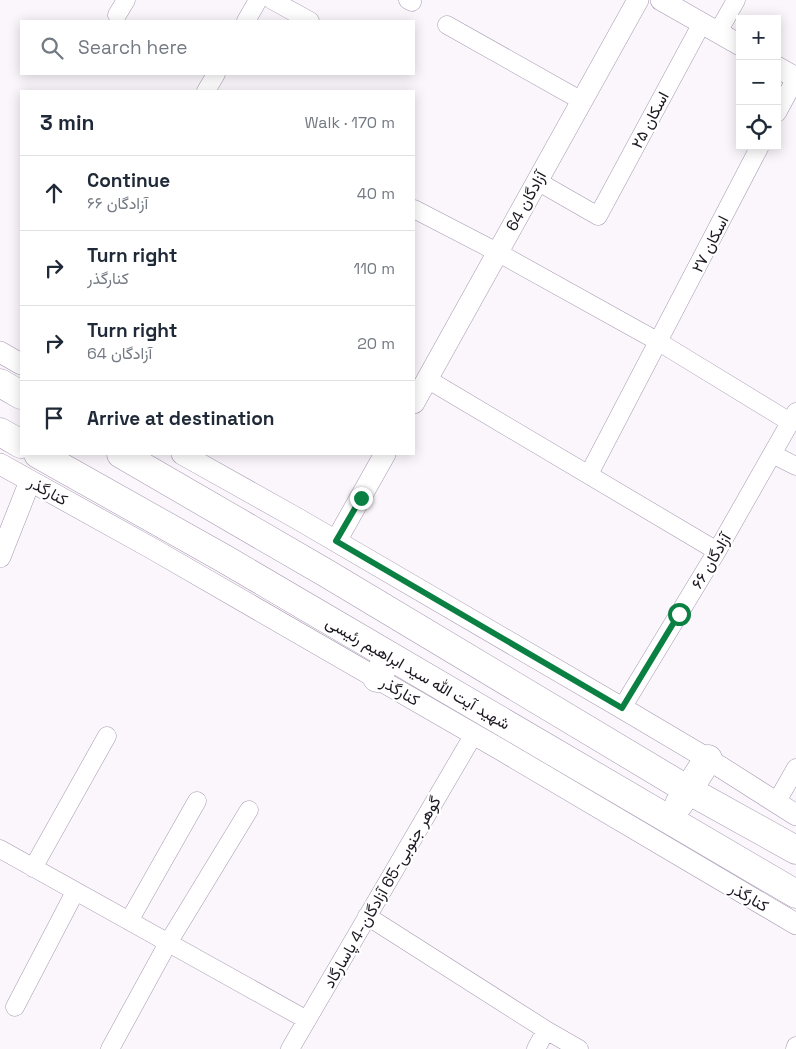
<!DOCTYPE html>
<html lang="en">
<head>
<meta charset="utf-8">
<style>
	:root { --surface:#fff; --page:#f2f2f3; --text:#1f2937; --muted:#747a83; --line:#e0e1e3 }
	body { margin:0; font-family:"Space Grotesk",Vazirmatn,sans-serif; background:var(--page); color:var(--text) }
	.controls { position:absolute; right:15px; top:15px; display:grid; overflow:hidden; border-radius:0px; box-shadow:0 2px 12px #0003 }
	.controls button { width:45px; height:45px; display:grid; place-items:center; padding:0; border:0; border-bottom:1px solid var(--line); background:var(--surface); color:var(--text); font:25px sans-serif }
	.stop { position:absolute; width:15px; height:15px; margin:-11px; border:4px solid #0b8043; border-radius:50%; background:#fff }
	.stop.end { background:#0b8043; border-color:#fff; box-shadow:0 1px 5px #0008 }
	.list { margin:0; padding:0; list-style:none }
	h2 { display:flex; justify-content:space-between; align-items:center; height:65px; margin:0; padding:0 20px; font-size:21px }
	h2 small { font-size:16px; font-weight:400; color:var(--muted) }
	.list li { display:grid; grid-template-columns:32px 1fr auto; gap:15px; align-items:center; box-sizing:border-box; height:75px; padding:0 20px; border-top:1px solid var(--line) }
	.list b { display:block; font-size:19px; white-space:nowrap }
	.list p { margin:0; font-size:16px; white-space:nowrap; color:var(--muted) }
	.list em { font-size:16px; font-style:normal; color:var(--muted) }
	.icon { flex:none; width:28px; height:28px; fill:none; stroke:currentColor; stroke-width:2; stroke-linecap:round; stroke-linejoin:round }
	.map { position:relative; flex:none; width:796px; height:1049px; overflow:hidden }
	.search { position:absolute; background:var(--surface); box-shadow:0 2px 12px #0003; left:20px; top:20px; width:395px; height:55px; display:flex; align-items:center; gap:12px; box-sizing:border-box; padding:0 18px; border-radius:0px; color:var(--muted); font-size:19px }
	.panel { position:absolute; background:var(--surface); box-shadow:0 2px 12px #0003; left:20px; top:90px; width:395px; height:365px; border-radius:0px }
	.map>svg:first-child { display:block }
</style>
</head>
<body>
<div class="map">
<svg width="796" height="1049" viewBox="0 0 796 1049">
	<rect width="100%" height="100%" fill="#faf6fc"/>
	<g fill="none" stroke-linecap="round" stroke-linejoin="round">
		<defs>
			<path id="minor" d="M272,0L310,21
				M408,0L412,2
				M117,15L126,0
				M246,21L258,0
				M447,25L582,101
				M718,32L736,0
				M206,91L216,74
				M777,113L796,78
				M537,181L598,216L702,23
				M414,209L497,252L659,342L790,422
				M427,379L717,551
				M772,454L796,466
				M589,474L760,146
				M622,708L717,551L796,412
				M776,803L796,768
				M0,849L307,1020
				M33,868L107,736
				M367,916L546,1030L536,1049
				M129,921L197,801
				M15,1007L75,892
				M546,1030L579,1049
				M110,1049L168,943L249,810
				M290,1049L474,734
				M795,1049L796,1046"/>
			<path id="tertiary" d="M661,0L740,45
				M777,67L796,78
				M0,352L21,364
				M414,403L638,0
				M182,454L298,519L622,708L708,759L796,815
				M0,464L153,549L503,751L796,924
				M336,541L385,454
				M0,557L30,481"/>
			<path id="primary" d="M0,383L21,395
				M0,432L21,444
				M38,454L223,558L796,894
				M121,454L326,573L688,790L796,850
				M377,678L389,656
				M679,804L708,759"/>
		</defs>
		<use href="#minor" stroke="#a797b1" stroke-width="19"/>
		<use href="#tertiary" stroke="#a797b1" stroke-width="22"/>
		<use href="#primary" stroke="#a797b1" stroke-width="29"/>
		<use href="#minor" stroke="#fff" stroke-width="18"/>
		<use href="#tertiary" stroke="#fff" stroke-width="21"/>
		<use href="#primary" stroke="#fff" stroke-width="28"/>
	</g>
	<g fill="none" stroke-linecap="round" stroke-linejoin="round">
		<path stroke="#0b8043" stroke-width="6" d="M361,498L336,541L622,708L679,614"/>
	</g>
	<g text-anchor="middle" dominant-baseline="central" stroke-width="4.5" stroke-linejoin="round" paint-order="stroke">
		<g font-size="16" fill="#1c1620" stroke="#fff">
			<text transform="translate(650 120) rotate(-62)">اسکان ۲۵</text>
			<text transform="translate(526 201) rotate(-61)">آزادگان 64</text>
			<text transform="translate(710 244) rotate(-63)">اسکان ۲۷</text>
			<text transform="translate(48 491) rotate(29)">کنارگذر</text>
			<text transform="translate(711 561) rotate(-59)">آزادگان ۶۶</text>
			<text transform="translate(418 673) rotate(30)">شهید آیت الله سید ابراهیم رئیسی</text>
			<text transform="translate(400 691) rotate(30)">کنارگذر</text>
			<text transform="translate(382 892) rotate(-60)">گوهر جنوبی-65 آزادگان-4 پاسارگاد</text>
			<text transform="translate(749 897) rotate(30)">کنارگذر</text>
		</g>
	</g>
</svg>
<div class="controls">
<button>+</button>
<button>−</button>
<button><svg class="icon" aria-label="locate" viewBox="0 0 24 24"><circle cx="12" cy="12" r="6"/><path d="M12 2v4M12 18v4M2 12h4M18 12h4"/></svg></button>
</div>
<div class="stop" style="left:679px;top:614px"></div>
<div class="stop end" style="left:361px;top:498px"></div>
<div class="search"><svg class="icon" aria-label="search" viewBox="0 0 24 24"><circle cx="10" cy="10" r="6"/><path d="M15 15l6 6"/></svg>Search here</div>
<section class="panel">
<h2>3 min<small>Walk · 170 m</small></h2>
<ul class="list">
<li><svg class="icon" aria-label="ahead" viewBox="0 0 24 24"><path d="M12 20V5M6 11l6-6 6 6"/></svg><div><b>Continue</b><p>آزادگان ۶۶</p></div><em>40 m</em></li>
<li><svg class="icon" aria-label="right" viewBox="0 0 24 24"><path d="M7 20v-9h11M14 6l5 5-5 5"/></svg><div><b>Turn right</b><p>کنارگذر</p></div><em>110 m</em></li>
<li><svg class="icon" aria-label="right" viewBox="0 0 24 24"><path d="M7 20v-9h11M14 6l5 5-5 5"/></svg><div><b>Turn right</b><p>آزادگان 64</p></div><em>20 m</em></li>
<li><svg class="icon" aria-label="arrive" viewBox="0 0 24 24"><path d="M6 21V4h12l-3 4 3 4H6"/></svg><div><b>Arrive at destination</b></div></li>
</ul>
</section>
</div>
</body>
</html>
